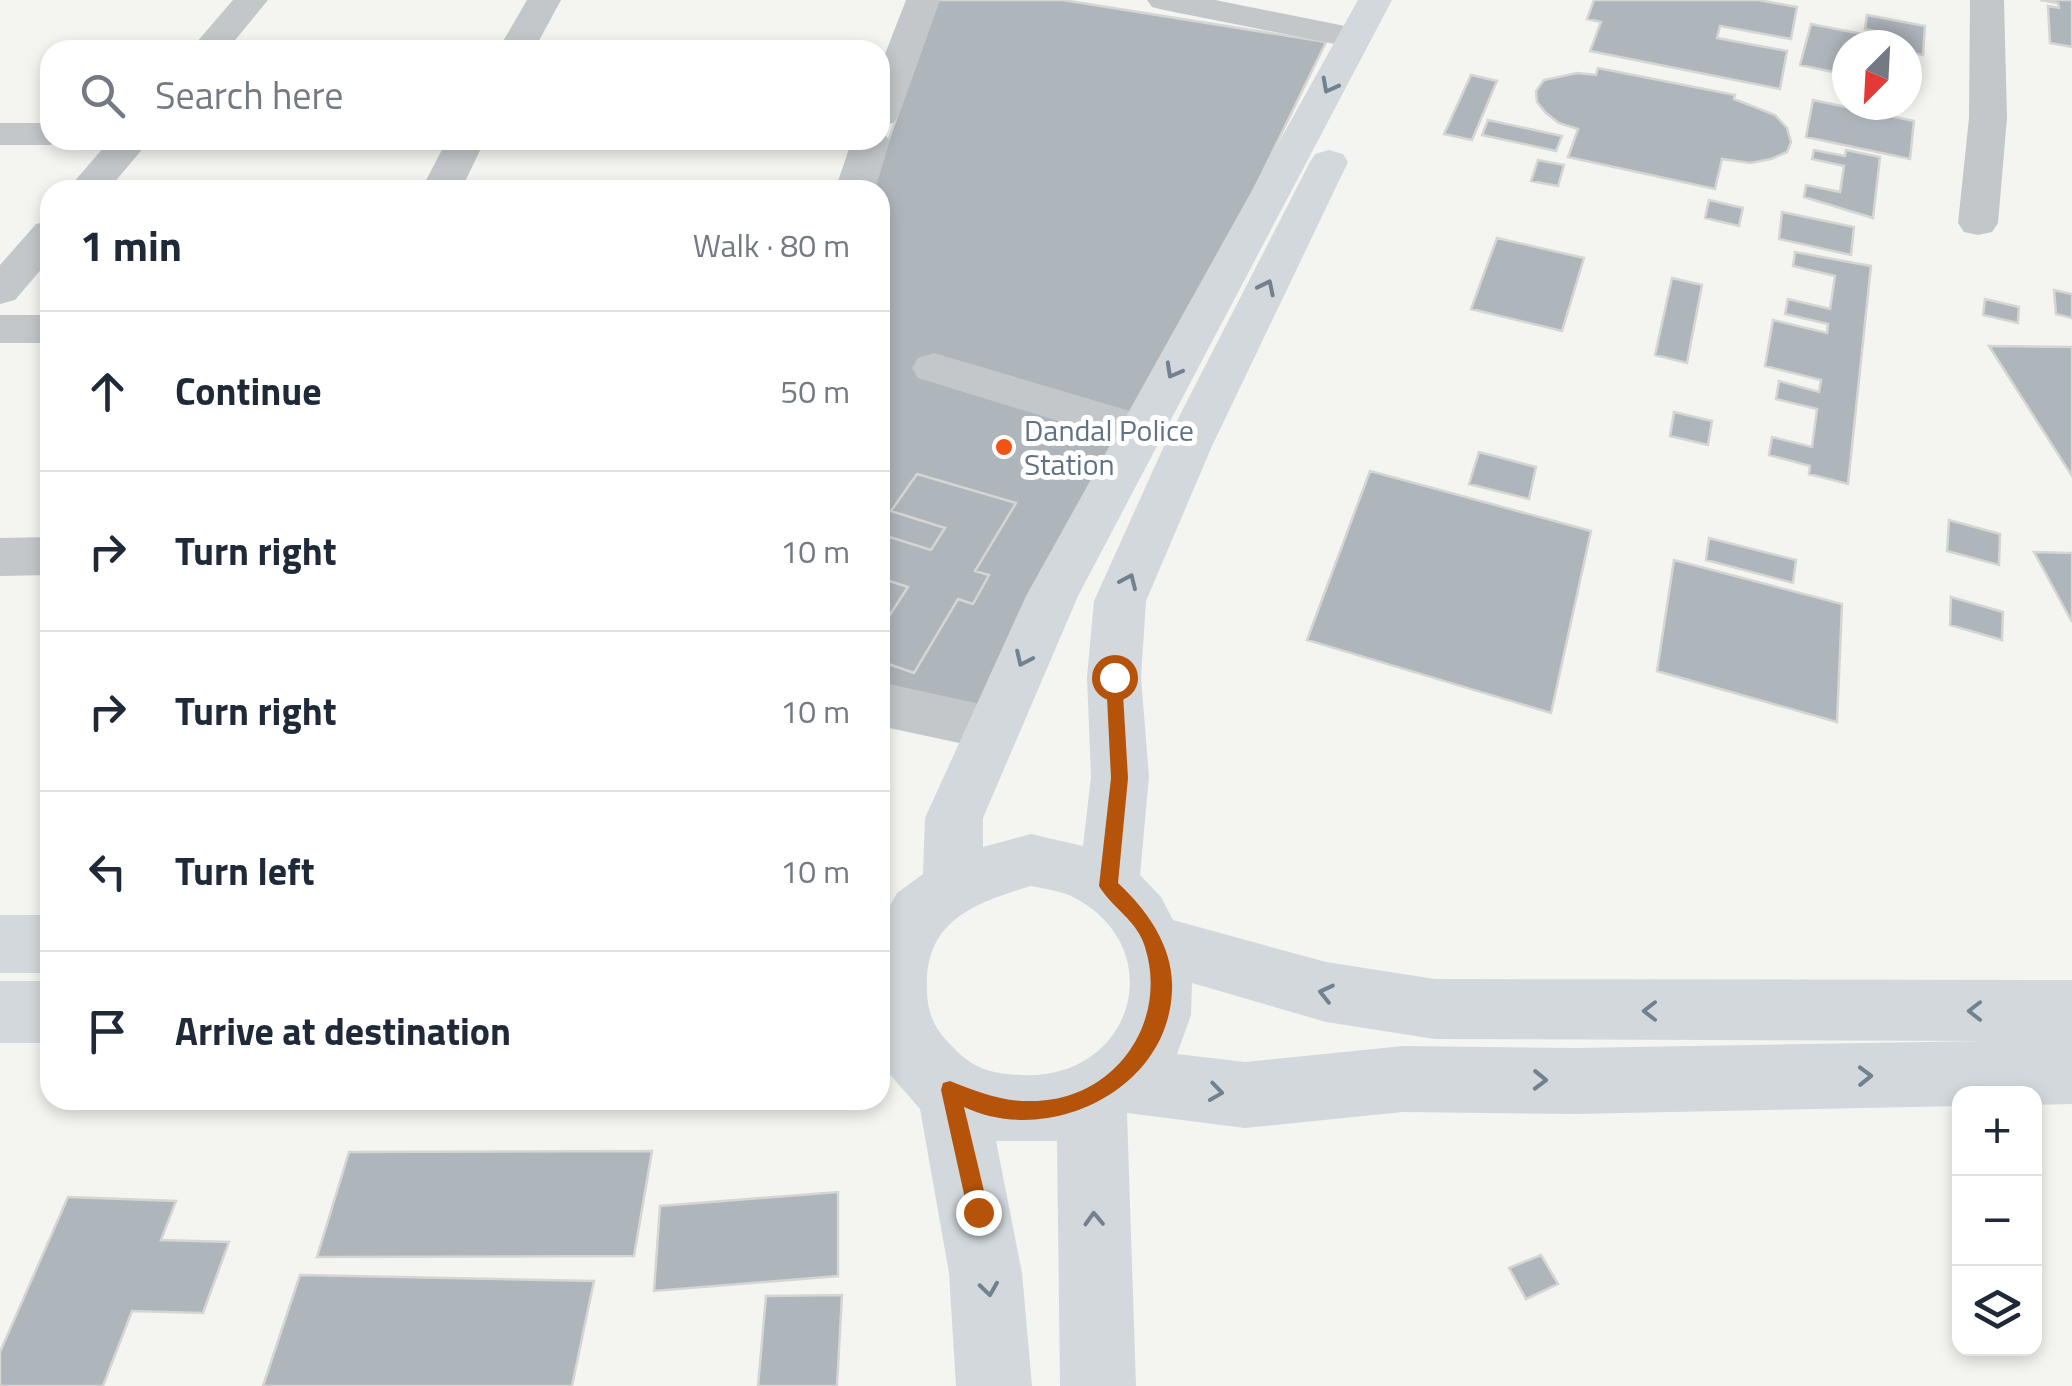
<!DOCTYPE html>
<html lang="en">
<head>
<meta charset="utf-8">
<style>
	:root { --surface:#fff; --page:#f2f2f3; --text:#1f2937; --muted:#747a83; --line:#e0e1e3 }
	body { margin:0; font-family:"Titillium Web",sans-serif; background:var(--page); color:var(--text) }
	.controls { position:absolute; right:30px; bottom:30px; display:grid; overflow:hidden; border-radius:20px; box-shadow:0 5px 15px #0003 }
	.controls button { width:90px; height:90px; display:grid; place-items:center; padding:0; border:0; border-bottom:2px solid var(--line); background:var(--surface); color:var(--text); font:50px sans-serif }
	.compass { position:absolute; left:1832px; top:30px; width:90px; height:90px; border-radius:50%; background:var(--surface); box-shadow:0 5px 15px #0003; rotate:204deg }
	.stop { position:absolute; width:30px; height:30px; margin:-22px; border:8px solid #b45309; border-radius:50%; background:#fff }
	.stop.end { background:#b45309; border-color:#fff; box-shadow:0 2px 10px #0008 }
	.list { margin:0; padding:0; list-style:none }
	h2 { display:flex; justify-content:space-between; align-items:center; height:130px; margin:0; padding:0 40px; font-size:42px }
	h2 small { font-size:32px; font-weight:400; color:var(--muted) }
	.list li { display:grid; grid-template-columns:65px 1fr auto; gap:30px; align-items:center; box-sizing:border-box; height:160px; padding:0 40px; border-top:2px solid var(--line) }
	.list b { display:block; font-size:38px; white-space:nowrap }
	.list em { font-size:32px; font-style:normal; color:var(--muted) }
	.icon { flex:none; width:55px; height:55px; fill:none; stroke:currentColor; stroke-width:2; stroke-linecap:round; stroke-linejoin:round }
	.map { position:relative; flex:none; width:2072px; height:1386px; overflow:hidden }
	.search { position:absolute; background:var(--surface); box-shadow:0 5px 15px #0003; left:40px; top:40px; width:850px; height:110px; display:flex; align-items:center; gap:25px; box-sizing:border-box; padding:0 35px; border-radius:30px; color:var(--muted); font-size:38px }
	.panel { position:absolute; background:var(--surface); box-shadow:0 5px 15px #0003; left:40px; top:180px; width:850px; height:930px; border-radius:30px }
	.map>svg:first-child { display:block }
</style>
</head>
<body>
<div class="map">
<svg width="2072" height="1386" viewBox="0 0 2072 1386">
	<rect width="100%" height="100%" fill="#f4f5f0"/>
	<path fill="#aeb5bb" stroke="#d5d6d3" stroke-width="2.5" d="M938,0H1063L1326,42L992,727L880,704V190H871Z
		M1594,0H1758L1797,7L1791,39L1720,26L1717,38L1787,51L1780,89L1590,51L1601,22L1587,19Z
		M2040,0H2072V47L2050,43L2048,6L2059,8L2058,3Z
		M1867,15L1925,26L1923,55L1907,52V45H1882L1884,33L1865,29Z
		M1811,24L1862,34L1860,45H1847V75L1800,65Z
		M1598,68L1735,95L1734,99L1775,115L1787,128L1791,142L1787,152L1771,159L1750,163L1722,159L1715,189L1568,157L1578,129L1559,123L1546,113L1537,102L1536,91L1544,80L1577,73L1596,75Z
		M1471,75L1497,81L1472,140L1444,134Z
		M1813,100L1914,121L1910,159L1806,137Z
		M1488,120L1562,136L1556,151L1482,135Z
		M1814,150L1845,156L1846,150L1880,157L1873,218L1804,197L1806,185L1840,192L1844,166L1812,159Z
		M1538,160L1564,165L1558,186L1531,181Z
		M1709,200L1743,208L1739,226L1705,218Z
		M1782,212L1854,227L1851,255L1779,239Z
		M1497,238L1584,258L1562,331L1471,309Z
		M1795,252L1871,266L1848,484L1809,474L1810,466L1769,455L1772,437L1812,447L1817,409L1776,399L1779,381L1819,392L1821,380L1765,366L1773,320L1827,333L1828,324L1785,314L1788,299L1830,309L1835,276L1793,266Z
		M1672,278L1702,285L1687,363L1655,355Z
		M2054,290L2072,294V318L2056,314Z
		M1985,299L2019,307L2018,323L1983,315Z
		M1989,346L2072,347V476Z
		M1674,412L1712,421L1708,445L1670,436Z
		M1479,452L1536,467L1529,499L1469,484Z
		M1370,471L1591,531L1551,713L1307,640Z
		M917,474L1016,503L975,571L989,575L973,604L958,599L914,673L880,661V630L908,587L880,578V534L931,550L945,528L891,511Z
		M1949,520L2000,534L1999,565L1947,551Z
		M1709,538L1796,560L1793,583L1706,560Z
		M2034,552L2072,553V622Z
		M1674,560L1842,604L1837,722L1657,671Z
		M1951,597L2003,612L2002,640L1950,625Z
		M652,1151L634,1256L317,1257L349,1152Z
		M838,1192V1276L654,1291L660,1206Z
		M68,1197L176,1201L161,1240L229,1242L203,1313L132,1311L103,1386H0V1352Z
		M1541,1255L1558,1284L1526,1299L1509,1268Z
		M300,1275L594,1281L572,1386H263Z
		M842,1295L837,1386H758L766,1296Z"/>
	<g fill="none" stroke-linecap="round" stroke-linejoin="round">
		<path fill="#c3c7ca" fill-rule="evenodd" d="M233,0H268L227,50H190Z
			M527,0H561L534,50H498Z
			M906,0H940L899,115L893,123L880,126V67Z
			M1147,0H1215L1355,28L1367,31L1372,38L1367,45L1355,48L1164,10L1152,7Z
			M1970,0H2004L2007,118L1998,223L1992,232L1978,235L1964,232L1958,223L1969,118Z
			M0,123H50V140H65L50,145H0Z
			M880,131L890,140L875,190H835L852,140H880Z
			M110,140H150L108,190H67Z
			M447,140H485L461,190H421Z
			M50,221V259L15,300L0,304V265L36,224Z
			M0,315H50V343H0Z
			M934,353L1157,419L1163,430L1157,441L1140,446L918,378L912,368L918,358Z
			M50,537V575L0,576V538Z
			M880,682L1012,711L1020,727L1012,743L992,750L880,726Z"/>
		<path fill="#d2d8dc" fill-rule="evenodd" d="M1358,0H1392L1078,596L983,818V847L1031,834L1083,846L1091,777L1087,677L1094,601L1164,446L1310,162L1315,154L1329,150L1343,154L1348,162L1212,446L1146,601L1141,677L1149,777L1140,875L1161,897L1173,920L1326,962L1435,979L2072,980V1104L2034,1105V1094H1960V1106L1575,1114L1403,1112L1245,1128L1127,1113L1136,1386H1060L1057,1141H996L1022,1273L1032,1386H956L949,1273L920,1109L886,1070L880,1055V924L897,893L923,874L925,818L1026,596ZM1031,886C1046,889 1062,891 1075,898C1172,950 1132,1081 1021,1075C988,1074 970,1067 948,1042C930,1023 926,1005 927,979C929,918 980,901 1031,886ZM1192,983L1326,1022L1435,1039L1985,1041L1575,1048L1403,1046L1245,1062L1177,1054L1191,1015Z
			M0,915H50V973H0Z
			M0,981H50V1043H0Z"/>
	</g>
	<defs><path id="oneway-chevron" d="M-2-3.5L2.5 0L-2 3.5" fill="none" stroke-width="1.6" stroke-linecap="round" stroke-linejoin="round" transform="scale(2.5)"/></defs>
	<g stroke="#728190">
		<use href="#oneway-chevron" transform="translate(1329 86) rotate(118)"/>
		<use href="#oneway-chevron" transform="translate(1267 287) rotate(-64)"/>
		<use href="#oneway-chevron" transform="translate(1173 371) rotate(119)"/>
		<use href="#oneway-chevron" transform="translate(1129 581) rotate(-66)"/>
		<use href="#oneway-chevron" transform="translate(1023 659) rotate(115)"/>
		<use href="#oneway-chevron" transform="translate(1326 993) rotate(-167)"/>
		<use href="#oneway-chevron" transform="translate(1650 1011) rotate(180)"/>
		<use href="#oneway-chevron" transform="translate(1975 1011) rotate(180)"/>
		<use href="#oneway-chevron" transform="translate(1865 1076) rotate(-1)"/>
		<use href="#oneway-chevron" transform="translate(1540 1080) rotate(1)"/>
		<use href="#oneway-chevron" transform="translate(1216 1092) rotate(8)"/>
		<use href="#oneway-chevron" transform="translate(1094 1219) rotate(-92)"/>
		<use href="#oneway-chevron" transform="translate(989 1289) rotate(82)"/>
	</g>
	<path fill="#b45309" d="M1114,671L1122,677L1128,778L1118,883C1147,910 1174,947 1172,990C1169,1090 1049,1147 964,1107L989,1212L986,1219L978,1222L971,1219L968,1212L941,1090L943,1083L950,1081C978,1092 1002,1102 1032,1101C1114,1101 1169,1023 1145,947C1137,920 1112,908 1099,886L1111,778L1106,677Z"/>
	<circle fill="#f05315" stroke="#fff" stroke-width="4" cx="1004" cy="447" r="10"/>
	<g text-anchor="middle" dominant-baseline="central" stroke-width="10" stroke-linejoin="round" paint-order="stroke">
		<g font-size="30" fill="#617283" stroke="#fff" text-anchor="start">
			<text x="1024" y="430">Dandal Police<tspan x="1024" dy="34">Station</tspan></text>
		</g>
	</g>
</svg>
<div class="controls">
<button>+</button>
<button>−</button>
<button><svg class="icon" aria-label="layers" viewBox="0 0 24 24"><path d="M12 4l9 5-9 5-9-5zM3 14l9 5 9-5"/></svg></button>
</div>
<svg class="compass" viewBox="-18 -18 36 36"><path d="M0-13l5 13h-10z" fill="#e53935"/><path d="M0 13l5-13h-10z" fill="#747a83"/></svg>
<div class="stop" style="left:1114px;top:677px"></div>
<div class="stop end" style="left:978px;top:1212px"></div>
<div class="search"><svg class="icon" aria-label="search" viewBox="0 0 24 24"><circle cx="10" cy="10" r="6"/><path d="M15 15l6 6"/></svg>Search here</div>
<section class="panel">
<h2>1 min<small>Walk · 80 m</small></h2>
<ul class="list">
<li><svg class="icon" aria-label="ahead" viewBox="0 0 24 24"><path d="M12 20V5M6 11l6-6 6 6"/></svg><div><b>Continue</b></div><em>50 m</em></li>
<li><svg class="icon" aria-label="right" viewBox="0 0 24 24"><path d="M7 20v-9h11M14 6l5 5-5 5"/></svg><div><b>Turn right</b></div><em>10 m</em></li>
<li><svg class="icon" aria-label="right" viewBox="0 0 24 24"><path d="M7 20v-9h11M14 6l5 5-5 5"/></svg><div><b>Turn right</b></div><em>10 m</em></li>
<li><svg class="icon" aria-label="left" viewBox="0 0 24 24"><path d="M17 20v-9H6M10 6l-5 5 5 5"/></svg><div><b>Turn left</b></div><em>10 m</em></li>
<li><svg class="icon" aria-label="arrive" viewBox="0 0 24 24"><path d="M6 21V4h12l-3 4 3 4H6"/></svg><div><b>Arrive at destination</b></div></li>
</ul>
</section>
</div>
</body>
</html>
